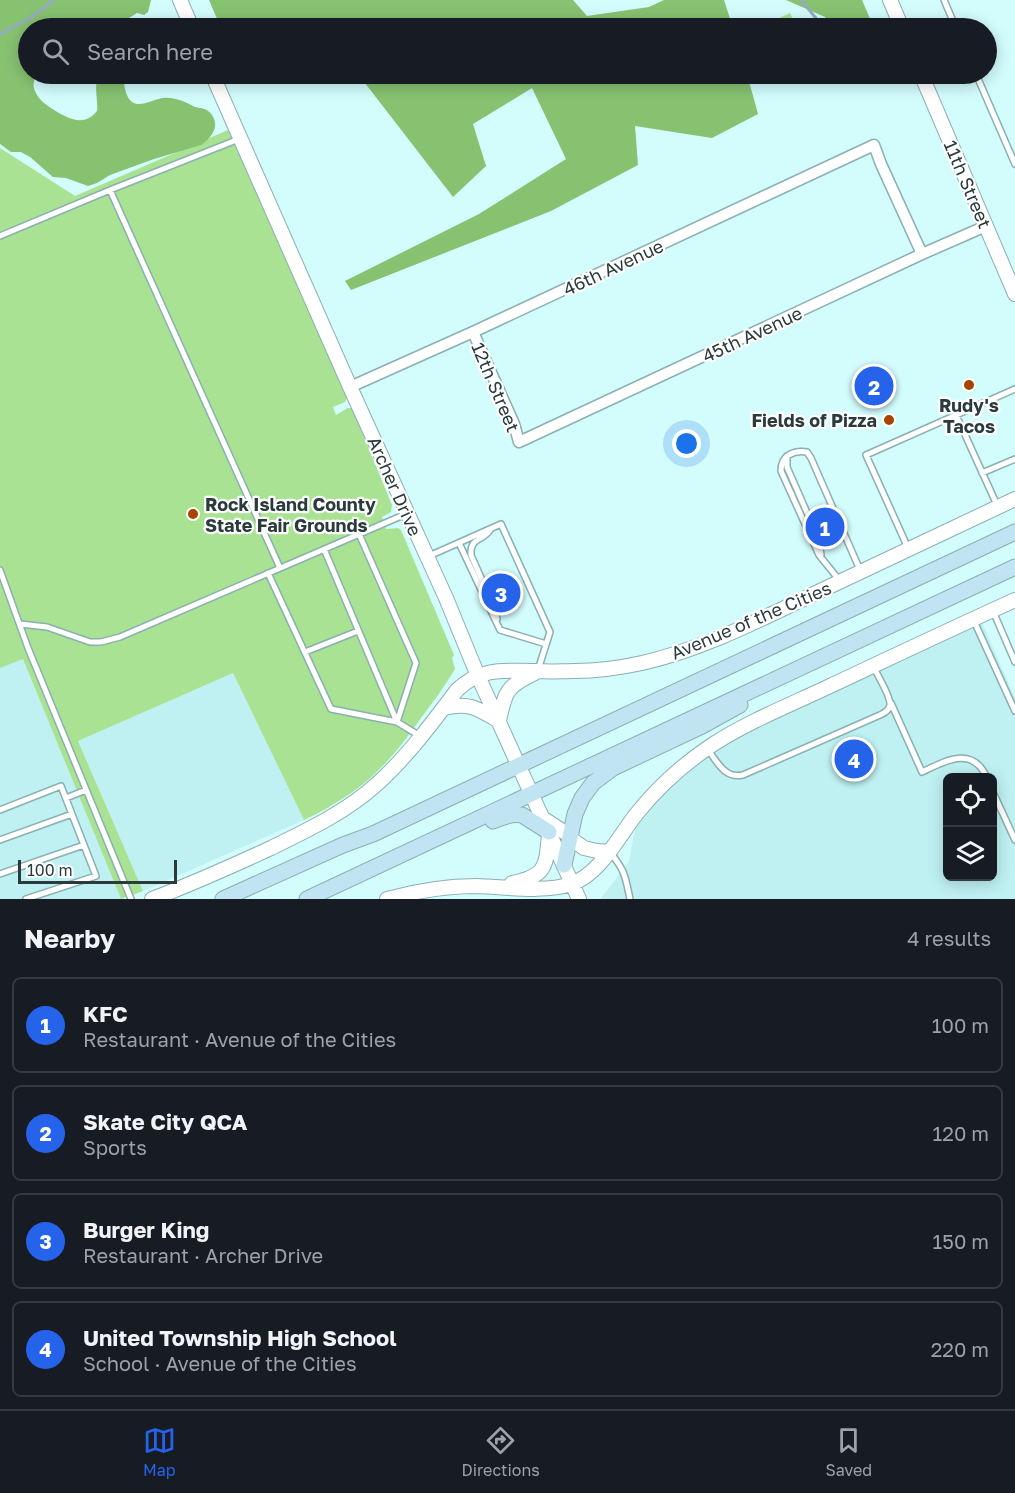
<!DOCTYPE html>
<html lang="en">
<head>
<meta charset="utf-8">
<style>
	:root { --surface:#171b24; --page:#20242c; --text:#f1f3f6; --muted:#9ea1a6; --line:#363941; --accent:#2563eb }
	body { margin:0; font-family:"Golos Text",sans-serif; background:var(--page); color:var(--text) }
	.controls { position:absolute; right:18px; bottom:18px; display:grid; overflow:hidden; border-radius:9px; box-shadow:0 3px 15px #0003 }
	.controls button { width:54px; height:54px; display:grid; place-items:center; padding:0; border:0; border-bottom:2px solid var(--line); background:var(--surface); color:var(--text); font:30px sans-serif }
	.scale { position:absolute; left:18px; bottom:15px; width:159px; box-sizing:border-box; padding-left:6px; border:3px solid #2b3b3c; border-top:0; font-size:16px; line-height:21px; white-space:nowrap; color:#2b3b3c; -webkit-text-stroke:4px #fff; paint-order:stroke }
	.you { position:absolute; left:687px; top:444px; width:21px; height:21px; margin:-15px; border:4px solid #fff; border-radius:50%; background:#1a73e8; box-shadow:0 0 0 9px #1a73e833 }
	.badge { display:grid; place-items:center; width:39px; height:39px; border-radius:50%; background:var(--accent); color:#fff; font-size:20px; font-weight:700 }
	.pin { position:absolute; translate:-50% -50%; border:3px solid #fff; box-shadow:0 2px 6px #0006 }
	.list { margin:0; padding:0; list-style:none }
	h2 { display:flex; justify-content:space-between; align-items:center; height:78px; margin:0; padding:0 24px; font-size:26px }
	h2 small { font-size:20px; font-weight:400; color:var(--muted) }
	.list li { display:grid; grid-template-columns:39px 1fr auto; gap:18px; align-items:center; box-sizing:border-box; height:96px; margin:0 12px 12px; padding:0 12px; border:2px solid var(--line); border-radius:9px }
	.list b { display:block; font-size:22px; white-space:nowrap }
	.list p { margin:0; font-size:20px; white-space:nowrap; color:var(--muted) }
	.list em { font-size:20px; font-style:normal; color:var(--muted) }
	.icon { flex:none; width:33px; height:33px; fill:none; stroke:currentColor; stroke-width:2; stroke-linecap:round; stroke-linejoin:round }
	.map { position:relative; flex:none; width:1015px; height:899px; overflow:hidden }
	.search { position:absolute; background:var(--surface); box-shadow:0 3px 15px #0003; left:18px; right:18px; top:18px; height:66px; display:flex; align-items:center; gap:15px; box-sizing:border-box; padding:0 21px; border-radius:33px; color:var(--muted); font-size:22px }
	.sheet { height:510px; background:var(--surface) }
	nav { display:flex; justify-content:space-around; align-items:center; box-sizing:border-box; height:84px; border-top:2px solid var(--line); background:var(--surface); font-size:16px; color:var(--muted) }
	nav a { display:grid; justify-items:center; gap:3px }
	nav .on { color:var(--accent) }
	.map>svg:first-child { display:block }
</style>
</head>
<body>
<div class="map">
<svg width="1015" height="899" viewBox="0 0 1015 899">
	<rect width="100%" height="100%" fill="#d3fcfd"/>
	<path fill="#bff1f2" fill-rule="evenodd" d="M979,616L1015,698V899H602V897L629,862L638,812L712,745ZM948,778H992V876H948Z
		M23,659L121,899H0V668Z
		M233,673L304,820L143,891L78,741Z"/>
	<path fill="#a9e293" d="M790,13L797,28H779L775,20Z
		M228,130L348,396L345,402L333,407L336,415L348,408H352L392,505L391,512L382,517L386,529L398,528L401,530L454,655L452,658L455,669C445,686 433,702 421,718C404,742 386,766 363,784C345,798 325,810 304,820L233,673L78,741L143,891L121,899L23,659L0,668V148L75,196Z"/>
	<path fill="#87c271" d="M0,0H151L148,12L144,15L137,13L113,28H28V74H37C34,79 32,85 35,91C38,99 45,104 51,108C66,118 84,128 97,111C99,99 89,74 108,74C114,73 118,73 123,76C124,83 125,97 132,102C140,108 154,99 163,98C175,97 185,102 195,107C199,108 205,108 208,111C213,114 216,122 215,127C213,135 207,141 201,145L154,159L110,175L97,183L88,186L66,178L53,177L30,157L21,152H11L0,144Z
		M209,0H573L587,16L649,7L664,0H724L733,28H305L294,22L285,28H221Z
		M786,0H862L874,28H829L825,17Z
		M358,74H747L758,114L712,138L635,126L638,165L551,211L351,290L345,281L479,214L566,159L532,88L473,124L486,166L453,197Z"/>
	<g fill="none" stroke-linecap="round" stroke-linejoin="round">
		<path stroke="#96aac1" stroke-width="3" d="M801,0L824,28
			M0,34L30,18L54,0"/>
		<defs>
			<path id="service" d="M944,0L956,28
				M976,74L1015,164
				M110,190L280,568
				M0,236L110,190L239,139
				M956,415L997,505
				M787,456V467L819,540L821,555
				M982,473L1015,459
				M490,530C482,542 470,537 471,555L494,607L497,619
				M359,534L416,663L397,722
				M459,543L500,630L546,644
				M908,548L866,455L1015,389
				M324,549L397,722
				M429,556L501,524L550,632L538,670
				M0,570L28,648L131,899
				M268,573L331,709L397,722L420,736
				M840,581L819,555L781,471C781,455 794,450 807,452L811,458L860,570
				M993,611L1015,662
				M974,621L1015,711
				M20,624L47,627L90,642H101L120,637L406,514
				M305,652L358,631
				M891,703L922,772C945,761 973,745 987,778
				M707,749C718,762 724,779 743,775L880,715C884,713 889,711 890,705C891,697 878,676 874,668
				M992,790L1015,840
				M66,798L86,790
				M0,810L61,786L96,876L26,899
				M0,840L72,814
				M610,852C625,871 625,875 630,899
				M0,874L84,845"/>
			<path id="minor" d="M473,332L514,424L519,442L922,254L986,226
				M350,387L473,332L874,145L881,164L922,254"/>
			<path id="tertiary" d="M180,0L192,28
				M890,0L902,28
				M212,74L350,387L446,598L478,676L579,899
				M921,74L1015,294
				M444,708C469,702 477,708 499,721C505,691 507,686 535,673
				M544,819L570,836L574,841L584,848L597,851L609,852
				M512,883C547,876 546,866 549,834
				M152,899C192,884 232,866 271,848C308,830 346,812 377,784C407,757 433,722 457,690C482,666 507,671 538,671C550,672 562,671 575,671C598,671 619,668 642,663C704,649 761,619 818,592C884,561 949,530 1015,499
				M387,899C416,891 447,886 477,886C506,887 545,893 571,884C601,874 619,835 638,812C659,786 685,763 712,745C749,721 790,705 830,686C892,657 953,628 1015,600"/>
			<path id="secondary" d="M493,821C502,817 512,813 522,815L549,832
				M564,865L575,814L582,798L593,783L613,768L702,726L740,705
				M223,899L343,845L373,834L1015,532
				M307,899L1015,567"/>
		</defs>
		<use href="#service" stroke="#8ab0b1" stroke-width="8"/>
		<use href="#minor" stroke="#8ab0b1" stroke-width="13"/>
		<use href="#tertiary" stroke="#8ab0b1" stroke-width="16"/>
		<use href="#secondary" stroke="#8ab0b1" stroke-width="17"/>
		<use href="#service" stroke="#fff" stroke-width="5"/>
		<use href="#minor" stroke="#fff" stroke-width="10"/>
		<use href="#tertiary" stroke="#fff" stroke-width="14"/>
		<use href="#secondary" stroke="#c0e4f2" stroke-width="15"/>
	</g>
	<g fill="#a64400" stroke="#fff" stroke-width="2">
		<circle cx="969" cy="385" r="6"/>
		<circle cx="889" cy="420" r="6"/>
		<circle cx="193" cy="514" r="6"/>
	</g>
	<g text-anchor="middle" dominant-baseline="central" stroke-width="4.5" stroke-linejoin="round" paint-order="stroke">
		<g font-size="18" fill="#2b3b3c" stroke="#fff">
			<text transform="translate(968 184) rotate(67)">11th Street</text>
			<text transform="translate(613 267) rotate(-25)">46th Avenue</text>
			<text transform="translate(752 334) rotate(-25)">45th Avenue</text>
			<text transform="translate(496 387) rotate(67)">12th Street</text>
			<text transform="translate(395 486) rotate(66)">Archer Drive</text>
			<text transform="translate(751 620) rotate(-23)">Avenue of the Cities</text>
		</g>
		<g font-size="18" font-weight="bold" fill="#2b3b3c" stroke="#fff">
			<text x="969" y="405">Rudy's<tspan x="969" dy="21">Tacos</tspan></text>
			<text x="877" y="420" text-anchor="end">Fields of Pizza</text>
			<text x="205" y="504" text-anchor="start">Rock Island County<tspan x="205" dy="21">State Fair Grounds</tspan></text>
		</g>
	</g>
</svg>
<div class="controls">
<button><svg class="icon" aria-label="locate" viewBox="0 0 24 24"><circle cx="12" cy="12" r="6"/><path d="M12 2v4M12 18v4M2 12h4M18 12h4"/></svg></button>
<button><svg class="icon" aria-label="layers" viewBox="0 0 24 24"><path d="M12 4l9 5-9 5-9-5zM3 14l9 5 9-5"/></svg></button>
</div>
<div class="scale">100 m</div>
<div class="you"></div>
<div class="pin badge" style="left:825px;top:527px">1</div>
<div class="pin badge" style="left:874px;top:386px">2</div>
<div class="pin badge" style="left:501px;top:593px">3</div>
<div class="pin badge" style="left:854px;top:759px">4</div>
<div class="search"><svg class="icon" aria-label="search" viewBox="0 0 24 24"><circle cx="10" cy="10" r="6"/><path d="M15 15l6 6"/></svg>Search here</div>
</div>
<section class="sheet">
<h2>Nearby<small>4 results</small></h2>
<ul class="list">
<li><span class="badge">1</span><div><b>KFC</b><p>Restaurant · Avenue of the Cities</p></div><em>100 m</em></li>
<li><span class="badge">2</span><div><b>Skate City QCA</b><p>Sports</p></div><em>120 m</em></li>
<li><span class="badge">3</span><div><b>Burger King</b><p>Restaurant · Archer Drive</p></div><em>150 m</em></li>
<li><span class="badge">4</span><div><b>United Township High School</b><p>School · Avenue of the Cities</p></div><em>220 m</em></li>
</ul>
</section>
<nav>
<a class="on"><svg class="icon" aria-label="map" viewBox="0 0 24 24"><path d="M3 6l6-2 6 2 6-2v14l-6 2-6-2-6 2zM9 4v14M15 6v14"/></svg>Map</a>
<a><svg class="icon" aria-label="directions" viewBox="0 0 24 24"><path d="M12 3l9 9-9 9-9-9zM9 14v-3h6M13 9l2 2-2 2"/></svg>Directions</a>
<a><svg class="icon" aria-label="saved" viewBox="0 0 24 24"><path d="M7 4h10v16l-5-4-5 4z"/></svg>Saved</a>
</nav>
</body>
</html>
